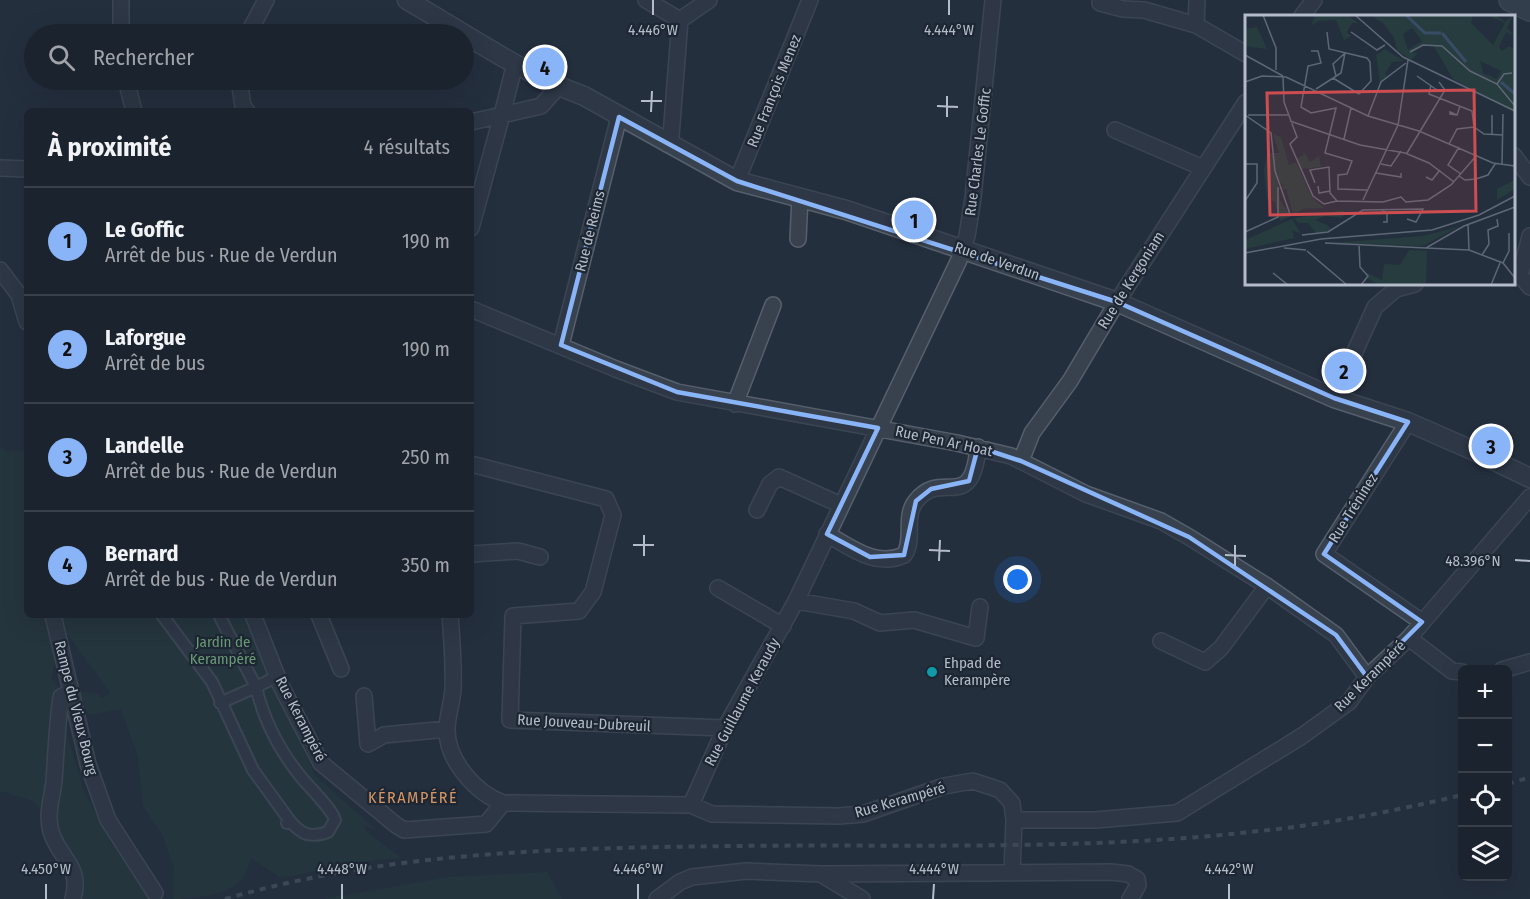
<!DOCTYPE html>
<html lang="fr">
<head>
<meta charset="utf-8">
<style>
	:root { --surface:#1b232e; --page:#282f3a; --text:#f1f3f6; --muted:#a0a4aa; --line:#39404a; --accent:#8ab4f8 }
	body { margin:0; font-family:"Fira Sans Condensed",sans-serif; background:var(--page); color:var(--text) }
	.controls { position:absolute; right:18px; bottom:18px; display:grid; overflow:hidden; border-radius:9px; box-shadow:0 6px 24px #0002 }
	.controls button { width:54px; height:54px; display:grid; place-items:center; padding:0; border:0; border-bottom:2px solid var(--line); background:var(--surface); color:var(--text); font:30px sans-serif }
	.you { position:absolute; left:1018px; top:580px; width:21px; height:21px; margin:-15px; border:4px solid #fff; border-radius:50%; background:#1a73e8; box-shadow:0 0 0 9px #1a73e833 }
	.badge { display:grid; place-items:center; width:39px; height:39px; border-radius:50%; background:var(--accent); color:#111; font-size:20px; font-weight:700 }
	.pin { position:absolute; translate:-50% -50%; border:3px solid #fff; box-shadow:0 2px 6px #0006 }
	.list { margin:0; padding:0; list-style:none }
	h2 { display:flex; justify-content:space-between; align-items:center; height:78px; margin:0; padding:0 24px; font-size:26px }
	h2 small { font-size:20px; font-weight:400; color:var(--muted) }
	.list li { display:grid; grid-template-columns:39px 1fr auto; gap:18px; align-items:center; box-sizing:border-box; height:108px; padding:0 24px; border-top:2px solid var(--line) }
	.list b { display:block; font-size:22px; white-space:nowrap }
	.list p { margin:0; font-size:20px; white-space:nowrap; color:var(--muted) }
	.list em { font-size:20px; font-style:normal; color:var(--muted) }
	.icon { flex:none; width:33px; height:33px; fill:none; stroke:currentColor; stroke-width:2; stroke-linecap:round; stroke-linejoin:round }
	.map { position:relative; flex:none; width:1530px; height:899px; overflow:hidden }
	.search { position:absolute; background:var(--surface); box-shadow:0 6px 24px #0002; left:24px; top:24px; width:450px; height:66px; display:flex; align-items:center; gap:15px; box-sizing:border-box; padding:0 21px; border-radius:33px; color:var(--muted); font-size:22px }
	.panel { position:absolute; background:var(--surface); box-shadow:0 6px 24px #0002; left:24px; top:108px; width:450px; height:510px; border-radius:9px }
	.map>svg:first-child { display:block }
</style>
</head>
<body>
<div class="map">
<svg width="1530" height="899" viewBox="0 0 1530 899">
	<rect width="100%" height="100%" fill="#242f3e"/>
	<path fill="#263c3f" d="M0,447L5,451L27,450V615H246L315,775L376,830L363,825L367,832L401,858L367,861L281,878L251,858C248,865 246,875 241,880C229,895 192,899 173,899L174,867L162,834L143,806L138,757L121,709L88,715L79,691L97,694L102,698L111,693L63,628L51,679L64,694V723L83,789L110,841L150,899H67V877L46,841L41,809L31,800L0,791Z
		M547,872L562,899H324L449,877Z"/>
	<g fill="none" stroke-linecap="round" stroke-linejoin="round">
		<defs>
			<path id="pedestrian" d="M162,615L212,682L253,770L290,821
				M219,615L256,687L220,703
				M278,676L256,687C264,721 279,750 301,777C310,788 332,809 335,820L328,832C310,838 302,835 290,821L287,823"/>
			<path id="minor" d="M121,0V34
				M646,0L680,20
				M1197,0L1196,25L1246,54
				M1100,3L1123,9L1144,10L1196,25
				M1302,16L1314,0
				M680,20L709,0
				M248,34L266,0
				M515,63L502,115L541,106L558,87
				M126,80L134,111
				M239,80L243,106L247,111
				M471,122L502,115L471,228
				M1115,130L1203,168
				M667,144L671,136L680,20
				M1514,156L1530,177
				M0,168L27,169
				M737,181L810,0
				M798,239L800,197
				M0,270L19,295L27,322
				M1520,275L1530,236
				M1520,275L1530,287
				M471,309L616,369L677,392L957,443L1011,456L1086,494L1161,521L1189,537L1267,586L1336,635L1367,677
				M561,345L619,117
				M1334,398L1375,307L1396,289L1415,284
				M735,404L773,305
				M1408,422L1324,554L1422,622
				M1021,461L1032,433L1070,381L1117,302L1246,102
				M471,464L606,499L613,515L593,592L579,611L513,616L510,720L725,728
				M757,510L770,484L779,477L841,505
				M827,534C850,547 876,568 904,555C915,540 903,517 916,501C941,468 972,515 978,447
				M471,554L518,551L540,557
				M718,588L783,626
				M796,601L854,611L880,623L914,620L976,638L980,607
				M53,615L88,764L108,820L155,893
				M253,615L281,686L321,763L396,825L404,830L486,824L503,803
				M319,615L341,669
				M450,615C452,640 454,665 453,689C452,703 447,717 447,730C447,761 476,793 503,803L691,805L712,814L839,816L863,814L944,786L973,781L1000,790L1012,803L1014,820H1095L1177,813L1302,736L1349,702L1367,677L1409,638L1530,497
				M1409,638L1452,671L1462,672
				M1161,641L1205,662L1221,648L1267,586
				M1502,670L1530,662
				M70,692L61,697C57,725 56,753 54,781C52,799 46,813 51,832C60,860 82,865 73,899
				M364,696L368,744L384,735L447,729
				M691,805L725,728L796,601L959,260L967,236L973,198L993,0
				M1012,872L1014,820
				M821,874L862,899
				M657,899L680,882L692,877L746,871L821,874L1111,872L1128,874L1137,879L1138,885L1130,899"/>
			<path id="tertiary" d="M407,0C465,33 521,73 584,96L737,181L846,210L1117,302L1334,398L1408,422L1472,450L1530,478"/>
			<path id="secondary" d="M1510,0L1530,10"/>
		</defs>
		<use href="#pedestrian" stroke="#565f6c" stroke-width="14"/>
		<use href="#minor" stroke="#565f6c" stroke-width="18"/>
		<use href="#tertiary" stroke="#565f6c" stroke-width="21"/>
		<use href="#secondary" stroke="#565f6c" stroke-width="24"/>
		<use href="#pedestrian" stroke="#38414e" stroke-width="10"/>
		<use href="#minor" stroke="#38414e" stroke-width="15"/>
		<use href="#tertiary" stroke="#38414e" stroke-width="18"/>
		<use href="#secondary" stroke="#465061" stroke-width="21"/>
		<path stroke="#5a6575" stroke-width="4" stroke-dasharray="6 6" stroke-linecap="butt" d="M1508,784L1530,777
			M225,899C391,851 562,848 734,846C906,844 1088,851 1259,831C1328,824 1395,811 1462,795"/>
	</g>
	<path d="M0 0H1530V899H0ZM619,117L737,181L1117,302L1334,398L1408,422L1324,554L1422,622L1367,677L1336,635L1189,537L1021,461L978,447L969,481L931,489L916,501L904,555L870,557L827,534L878,428L677,392L561,345Z" fill="#242f3e" fill-opacity=".55" fill-rule="evenodd"/>
	<path fill="none" stroke="#8ab4f8" stroke-width="4.5" stroke-linejoin="round" d="M619,117L737,181L1117,302L1334,398L1408,422L1324,554L1422,622L1367,677L1336,635L1189,537L1021,461L978,447L969,481L931,489L916,501L904,555L870,557L827,534L878,428L677,392L561,345Z"/>
	<path fill="none" stroke="#b4bcc9" stroke-width="2" d="M653,15V0M949,15V0M641,101H662M937,106L958,107M651,112L652,91M947,117V96M633,545H654M929,550L950,551M1225,555L1246,556M644,556V535M1515,560L1530,561M939,561L940,540M1235,566V545M46,899V884M342,899V884M638,899V884M933,899L934,884M1229,899V884"/>
	<circle fill="#0f9aa8" stroke="#1d2633" stroke-width="2" cx="932" cy="672" r="6"/>
	<g text-anchor="middle" dominant-baseline="central" stroke-width="4.5" stroke-linejoin="round" paint-order="stroke">
		<g font-size="15" fill="#b4bcc9" stroke="#1d2633">
			<text transform="translate(774 91) rotate(-68)">Rue François Menez</text>
			<text transform="translate(978 152) rotate(-83)">Rue Charles Le Goffic</text>
			<text transform="translate(590 231) rotate(-76)">Rue de Reims</text>
			<text transform="translate(997 261) rotate(19)">Rue de Verdun</text>
			<text transform="translate(1131 280) rotate(-58)">Rue de Kergoniam</text>
			<text transform="translate(944 441) rotate(12)">Rue Pen Ar Hoat</text>
			<text transform="translate(1353 508) rotate(-58)">Rue Tréninez</text>
			<text transform="translate(1370 676) rotate(-45)">Rue Kerampéré</text>
			<text transform="translate(742 702) rotate(-62)">Rue Guillaume Keraudy</text>
			<text transform="translate(76 708) rotate(76)">Rampe du Vieux Bourg</text>
			<text transform="translate(301 719) rotate(63)">Rue Kerampéré</text>
			<text transform="translate(584 723) rotate(3)">Rue Jouveau-Dubreuil</text>
			<text transform="translate(900 800) rotate(-16)">Rue Kerampéré</text>
		</g>
		<g font-size="15" fill="#6b9a76" stroke="#1d2633">
			<text x="223" y="642">Jardin de<tspan x="223" dy="17">Kerampéré</tspan></text>
		</g>
		<g font-size="15" fill="#b4bcc9" stroke="#1d2633" text-anchor="start">
			<text x="944" y="663">Ehpad de<tspan x="944" dy="17">Kerampère</tspan></text>
		</g>
		<g font-size="16" letter-spacing="1.5" fill="#d59563" stroke="#1d2633">
			<text x="413" y="797">KÉRAMPÉRÉ</text>
		</g>
	</g>
	<g transform="translate(1245 15)">
		<rect width="270" height="270" fill="#242f3e"/>
		<path d="M70,0H102L113,8H107L102,17L106,21L99,25L91,5L73,6L66,11ZM125,0H228L226,8L248,30L260,8L242,0H251L260,7L268,0L262,13L270,21L261,17L254,32L257,36L264,31L270,35V98L208,64L189,32L182,29L167,38H173L166,45L152,35L149,23L138,8ZM167,13L177,26L163,35L158,19ZM235,46L256,56L252,64L238,58ZM12,12L22,34L0,31V14ZM140,34L159,46L147,47L140,59L143,61L135,68L131,40ZM28,119L36,122L44,150L51,147L67,182L79,193L58,194L48,200L41,174L36,175L35,172L39,171L32,164L35,185L46,201L35,206L30,187L22,184L19,155L22,138H34ZM57,134L65,147L74,141L76,152L56,154L52,143L59,140ZM270,165V174L252,185V174ZM98,195L101,199L96,203L81,201L70,205L82,210L86,214L83,216L71,218L63,208H53L49,203ZM47,204L56,219L47,215L49,223L0,234V225ZM213,212L178,231L86,228L178,221ZM164,235L182,236L181,270H134L122,263V258L137,265L139,249L155,250Z" fill="#263c3f" fill-rule="evenodd"/>
		<path fill="none" stroke="#394c67" stroke-width="3" d="M161,0L180,18H196M197,18L221,47M256,67L270,79"/>
		<path fill="none" stroke="#5e6776" stroke-width="1.5" d="M18,0L31,33V55M110,0L158,42L270,96M82,17L84,34L122,43L125,47L126,66L114,79M106,17L132,35L140,30M66,36H73L76,48L63,51L56,92L66,98L91,93L80,138L107,146L102,159L93,160V174L122,175M165,37L178,30L197,31L225,56L252,69L270,91M0,40L38,61M91,61L88,49L100,38M172,61L192,75M38,62L39,87L52,122L45,129L68,181L79,189L92,186L138,187L156,182L161,187L183,185L206,170L232,140M88,63L114,79M0,67L17,61L41,62L123,101L174,116L248,148L270,151M252,69L259,59L267,58M186,70L184,79L227,96L229,112M71,74L96,58L100,38M0,100L26,118L30,156L45,199M3,100H43M212,100L205,99V97L212,100L215,91M247,100V119M123,101L136,67L161,48M45,106L115,130L160,138L184,148L209,167M229,112L239,119L258,120M99,124L106,93M204,129L212,114L229,112M214,132L203,150L216,159M162,138L200,75L194,67M0,149H12V168L0,186M136,149L146,151L156,136M257,150L258,99M131,158L156,162V158M214,161L220,165L231,164L243,160L250,149M181,162L187,165L195,155M70,168L65,155L84,152L85,178L92,186M73,171L74,178L85,176M118,185L153,110L163,45M136,195L142,198V207H138M0,217L33,202V172M57,220L83,217L118,195L178,194L171,207L162,204M80,228L181,233L219,211L270,192M114,229L115,252L123,261L116,270M39,233L61,235M181,233L224,235L223,209M224,235L258,248L270,263M62,236L102,270M0,238L76,224L187,215L234,200L270,181M237,240L244,229L243,215L253,211L252,204M258,248L264,236V218M28,258L43,270M246,270L255,248"/>
		<path fill="#ce4d50" fill-opacity="0.15" stroke="#ce4d50" stroke-width="3" d="M229,75L231,196L25,200L22,78Z"/>
		<rect width="270" height="270" fill="none" stroke="#b4bcc9" stroke-width="3"/>
	</g>
	<g font-size="15" text-anchor="middle" fill="#b4bcc9" stroke="#1d2633" stroke-width="4.5" stroke-linejoin="round" paint-order="stroke">
		<text x="653" y="35">4.446°W</text>
		<text x="949" y="35">4.444°W</text>
		<text x="1473" y="566">48.396°N</text>
		<text x="46" y="874">4.450°W</text>
		<text x="342" y="874">4.448°W</text>
		<text x="638" y="874">4.446°W</text>
		<text x="934" y="874">4.444°W</text>
		<text x="1229" y="874">4.442°W</text>
	</g>
</svg>
<div class="controls">
<button>+</button>
<button>−</button>
<button><svg class="icon" aria-label="locate" viewBox="0 0 24 24"><circle cx="12" cy="12" r="6"/><path d="M12 2v4M12 18v4M2 12h4M18 12h4"/></svg></button>
<button><svg class="icon" aria-label="layers" viewBox="0 0 24 24"><path d="M12 4l9 5-9 5-9-5zM3 14l9 5 9-5"/></svg></button>
</div>
<div class="you"></div>
<div class="pin badge" style="left:914px;top:220px">1</div>
<div class="pin badge" style="left:1344px;top:371px">2</div>
<div class="pin badge" style="left:1491px;top:446px">3</div>
<div class="pin badge" style="left:545px;top:67px">4</div>
<div class="search"><svg class="icon" aria-label="search" viewBox="0 0 24 24"><circle cx="10" cy="10" r="6"/><path d="M15 15l6 6"/></svg>Rechercher</div>
<section class="panel">
<h2>À proximité<small>4 résultats</small></h2>
<ul class="list">
<li><span class="badge">1</span><div><b>Le Goffic</b><p>Arrêt de bus · Rue de Verdun</p></div><em>190 m</em></li>
<li><span class="badge">2</span><div><b>Laforgue</b><p>Arrêt de bus</p></div><em>190 m</em></li>
<li><span class="badge">3</span><div><b>Landelle</b><p>Arrêt de bus · Rue de Verdun</p></div><em>250 m</em></li>
<li><span class="badge">4</span><div><b>Bernard</b><p>Arrêt de bus · Rue de Verdun</p></div><em>350 m</em></li>
</ul>
</section>
</div>
</body>
</html>
